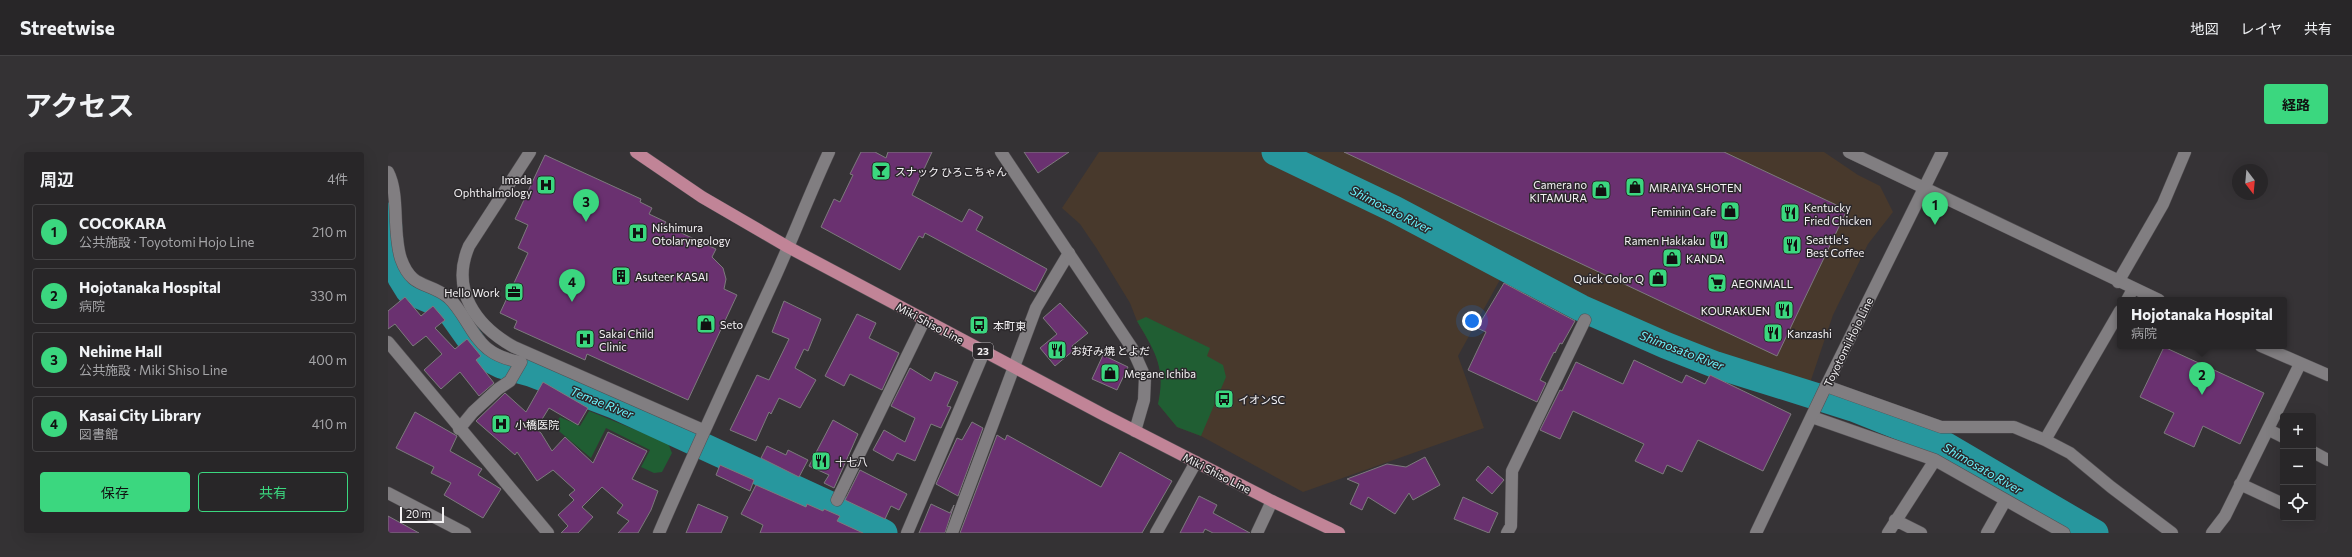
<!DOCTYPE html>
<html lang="ja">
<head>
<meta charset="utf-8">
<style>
	:root { --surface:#282628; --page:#343234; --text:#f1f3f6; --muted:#a5a5a8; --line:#444345; --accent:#3bd77f }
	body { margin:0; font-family:Commissioner,"Noto Sans JP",sans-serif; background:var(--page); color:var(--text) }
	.controls { position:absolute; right:12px; bottom:12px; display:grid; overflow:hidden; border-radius:4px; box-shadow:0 4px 16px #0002 }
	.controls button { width:36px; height:36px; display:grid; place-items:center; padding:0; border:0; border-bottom:1px solid var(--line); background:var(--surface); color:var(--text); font:20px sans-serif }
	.compass { position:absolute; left:1844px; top:12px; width:36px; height:36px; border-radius:50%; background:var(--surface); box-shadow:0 4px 16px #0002; rotate:164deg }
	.scale { position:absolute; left:12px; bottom:10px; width:44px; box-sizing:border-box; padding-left:4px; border:2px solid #f5f3f5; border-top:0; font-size:11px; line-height:14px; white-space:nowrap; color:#f5f3f5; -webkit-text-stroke:3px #2c292c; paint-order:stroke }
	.you { position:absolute; left:1084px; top:169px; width:14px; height:14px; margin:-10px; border:3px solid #fff; border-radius:50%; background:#1a73e8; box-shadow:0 0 0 6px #1a73e833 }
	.badge { display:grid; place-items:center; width:26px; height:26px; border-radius:50%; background:var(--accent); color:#111; font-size:13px; font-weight:700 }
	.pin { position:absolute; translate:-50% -33px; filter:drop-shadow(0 1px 2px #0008) }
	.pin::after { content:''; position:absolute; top:21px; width:14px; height:12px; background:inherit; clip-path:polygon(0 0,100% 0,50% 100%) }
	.popup { position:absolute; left:1729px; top:145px; width:170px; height:52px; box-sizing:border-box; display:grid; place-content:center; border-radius:4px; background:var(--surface); filter:drop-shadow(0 1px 3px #0005); font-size:13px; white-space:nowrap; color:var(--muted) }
	.popup b { font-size:15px; color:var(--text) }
	.popup::after { content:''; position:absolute; left:50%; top:100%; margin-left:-8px; border:8px solid transparent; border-top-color:var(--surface) }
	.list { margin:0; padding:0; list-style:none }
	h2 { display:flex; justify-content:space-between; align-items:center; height:52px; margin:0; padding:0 16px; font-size:17px }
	h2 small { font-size:13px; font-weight:400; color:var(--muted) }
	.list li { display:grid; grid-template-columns:26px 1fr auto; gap:12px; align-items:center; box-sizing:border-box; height:56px; margin:0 8px 8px; padding:0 8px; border:1px solid var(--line); border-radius:4px }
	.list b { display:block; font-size:15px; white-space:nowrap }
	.list p { margin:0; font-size:13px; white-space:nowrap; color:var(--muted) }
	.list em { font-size:13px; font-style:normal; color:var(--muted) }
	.actions { display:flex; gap:8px; padding:12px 16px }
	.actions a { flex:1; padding:9px 0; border:1px solid var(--accent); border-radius:4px; text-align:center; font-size:14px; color:var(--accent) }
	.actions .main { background:var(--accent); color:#111 }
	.icon { flex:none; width:22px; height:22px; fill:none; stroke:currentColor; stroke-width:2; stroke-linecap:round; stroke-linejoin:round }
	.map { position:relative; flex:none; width:1940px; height:381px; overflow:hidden; border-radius:4px }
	header { display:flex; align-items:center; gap:24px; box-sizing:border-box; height:56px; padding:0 20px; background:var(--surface); border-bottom:1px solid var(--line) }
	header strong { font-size:19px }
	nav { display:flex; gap:22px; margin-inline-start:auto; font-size:14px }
	.intro { display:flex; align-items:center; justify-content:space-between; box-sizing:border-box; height:96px; padding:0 24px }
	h1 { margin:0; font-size:28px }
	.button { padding:10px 18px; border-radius:4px; background:var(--accent); color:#111; font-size:14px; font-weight:700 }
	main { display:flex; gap:24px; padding:0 24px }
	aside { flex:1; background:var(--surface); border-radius:4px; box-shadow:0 4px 16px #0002 }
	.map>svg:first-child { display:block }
</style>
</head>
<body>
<header>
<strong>Streetwise</strong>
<nav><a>地図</a><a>レイヤ</a><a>共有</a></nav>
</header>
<div class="intro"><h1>アクセス</h1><a class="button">経路</a></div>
<main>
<aside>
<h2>周辺<small>4件</small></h2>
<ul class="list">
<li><span class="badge">1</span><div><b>COCOKARA</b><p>公共施設 · Toyotomi Hojo Line</p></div><em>210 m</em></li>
<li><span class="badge">2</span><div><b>Hojotanaka Hospital</b><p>病院</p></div><em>330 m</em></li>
<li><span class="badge">3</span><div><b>Nehime Hall</b><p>公共施設 · Miki Shiso Line</p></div><em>400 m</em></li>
<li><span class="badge">4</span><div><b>Kasai City Library</b><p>図書館</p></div><em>410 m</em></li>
</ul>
<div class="actions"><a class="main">保存</a><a>共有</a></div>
</aside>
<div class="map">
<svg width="1940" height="381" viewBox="0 0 1940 381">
	<rect width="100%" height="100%" fill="#363336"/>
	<path fill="#48392c" d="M711,0H1436L1470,23L1492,34L1505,60L1480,92L1445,163L1422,231L1356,211L1234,163L1119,103L1071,76L1063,95L1114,124L1070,204L1096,276L915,340L813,284L789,275L770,252L774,233L771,214L766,198L749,169L742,151L709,97L692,72L674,56Z"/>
	<path fill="#205e33" d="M758,165L822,196L819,204L835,213L838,225L813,284L789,275L770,252C778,215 767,200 749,169Z
		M201,259L280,291L284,301L274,320L266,321L253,315L262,298L218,276L203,306L165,274L172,265L192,274Z"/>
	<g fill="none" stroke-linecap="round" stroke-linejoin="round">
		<path stroke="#27979e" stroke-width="27" d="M887,0L1006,57L1193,156L1277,193L1328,213L1465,256L1555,292L1707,381
			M0,64L3,105L13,126L21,139L59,155L93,203L113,213L142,221L228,254L447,355L496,381"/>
	</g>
	<path fill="#6a3170" stroke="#7d7a7d" d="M473,0H487L498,6L500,0H544L524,43L574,70L581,57L595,65L588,78L659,117L647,140L537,81L535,86L531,84L512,118L433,75L446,47L452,50L465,23L462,22Z
		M636,0H681L650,21Z
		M956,0H1336L1459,58L1389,204Z
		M157,3L253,47L252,50L264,56L261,62L278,70L276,73L328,97L324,105L335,116L338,127L336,137L349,143L300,248L199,202L197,208L126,176L129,169L112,161L140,101L130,96L140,73L127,67Z
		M1116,131L1187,169L1174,192L1172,191L1167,201L1166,200L1152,228L1158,231L1149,250L1080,218L1098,180L1089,176Z
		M17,145L33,164L45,154L57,168L47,176L67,197L79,187L93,204L88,208L106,231L91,244L72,220L53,237L36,218L54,202L38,184L25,194L7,172L0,177V159Z
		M396,149L433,167L420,199L416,197L407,216L428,228L412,256L391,246L383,262L381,260L368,289L342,278L369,223L381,228L401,187L384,180Z
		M672,151L700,181L684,194L686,198L667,214L652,196L669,182L655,166Z
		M469,162L488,171L481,186L511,201L494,238L462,222L456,234L437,224Z
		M1776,195L1876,241L1852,292L1815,274L1806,295L1776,281L1786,261L1752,245Z
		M715,203L740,215L729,238L704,227Z
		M1246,208L1294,231L1298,223L1317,232L1322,223L1403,262L1375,319L1310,288L1294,320L1279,313L1275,322L1247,309L1256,292L1185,259L1172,287L1152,278L1172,238L1174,239L1188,210L1235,232Z
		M522,216L543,229L547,220L570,230L559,254L563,255L553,276L543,272L527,309L509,301L505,309L485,298L496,278L517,290L527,266L503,254Z
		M155,230L200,256L190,273L161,256L148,277L153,281L164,299L177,285L205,311L220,280L259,299L244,327L270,339L263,358L250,381H230L241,369L229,361L235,353L214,335L194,355L205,365L190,381H173L180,374L170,363L186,348L181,343L187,338L165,318L149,329L129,300L127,303L88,269L117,241L138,260Z
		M27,260L69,284L62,299L94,317L90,323L113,337L95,366L56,343L63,331L43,321L46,315L8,296Z
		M445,268L470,282L446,336L436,331L441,323L421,314Z
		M584,270L595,276L570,344L548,332L569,286L574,288Z
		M609,283L617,288L619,283L713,335L732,300L784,329L754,381H572Z
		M379,294L398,303L400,298L420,308L411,325L373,306Z
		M1037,305L1052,333L1025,348L1021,341L1007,362L980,345L974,358L962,352L971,332L959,327L999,312L1018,315Z
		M332,313L366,328L362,339L328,323Z
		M1100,314L1116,328L1104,342L1088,328Z
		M472,318L519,342L511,358L503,354L497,367L457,348Z
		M368,333L418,355L419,352L435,359L436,357L452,364L449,369L475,381H372L375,373L353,362Z
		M811,344L829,353L825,361L862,381H825L817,377L815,381H792Z
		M1075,345L1110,361L1101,381L1066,367Z
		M310,352L340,365L333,381H298Z
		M543,352L562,361L566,353L557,381H531Z
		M0,364L31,381H0Z"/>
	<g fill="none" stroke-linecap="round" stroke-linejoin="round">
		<defs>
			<path id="street" d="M0,20C12,43 4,80 13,107C24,138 41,129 61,146C76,160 84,185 100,197C110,205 121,208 133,210L122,229L110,237L85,260L71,277
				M1730,130L1775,52L1797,0
				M1739,148L1745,137
				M0,190L160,381
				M1438,234L1553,275H1626L1657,288L1682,301L1723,335L1784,381
				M1424,265L1547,308L1676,381
				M1881,278L1895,285
				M1657,288L1732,159
				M1925,300L1940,308
				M1852,332L1895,352
				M449,348L536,169
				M1507,368L1533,381
				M519,381L596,200
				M564,381L648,156L681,101
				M768,381L808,310
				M869,381L884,349
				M1119,381L1123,374L1124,319L1197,168
				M1500,381L1547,308
				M1599,381L1617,349
				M1824,381L1837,364L1912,212"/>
			<path id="secondary" d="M142,0L81,94C62,138 88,174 126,195L315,278
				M613,0L744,196L757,225L756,248L747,279
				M1461,0L1771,148
				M1873,194L1940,223
				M0,341L77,381
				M271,381C308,295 348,210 387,125C406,83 422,41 441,0
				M1368,381L1438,234L1554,0"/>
			<path id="primary" d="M248,0L314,45L400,95L716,263L884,349L951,381"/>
		</defs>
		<use href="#street" stroke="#524f52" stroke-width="13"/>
		<use href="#secondary" stroke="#524f52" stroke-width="13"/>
		<use href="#primary" stroke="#524f52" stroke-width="13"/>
		<use href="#street" stroke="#817e81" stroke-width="12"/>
		<use href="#secondary" stroke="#817e81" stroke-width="12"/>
		<use href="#primary" stroke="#c18497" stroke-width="12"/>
	</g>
	<defs>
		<symbol id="bar-square" viewBox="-11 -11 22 22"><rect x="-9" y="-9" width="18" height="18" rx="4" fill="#3bd77f" stroke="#2c292c"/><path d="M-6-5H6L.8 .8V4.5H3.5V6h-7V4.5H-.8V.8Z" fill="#111"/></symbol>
		<symbol id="hospital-square" viewBox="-11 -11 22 22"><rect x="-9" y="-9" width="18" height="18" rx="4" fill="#3bd77f" stroke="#2c292c"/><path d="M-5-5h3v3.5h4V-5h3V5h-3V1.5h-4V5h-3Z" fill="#111"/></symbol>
		<symbol id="shop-square" viewBox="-11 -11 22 22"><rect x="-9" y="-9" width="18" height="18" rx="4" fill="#3bd77f" stroke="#2c292c"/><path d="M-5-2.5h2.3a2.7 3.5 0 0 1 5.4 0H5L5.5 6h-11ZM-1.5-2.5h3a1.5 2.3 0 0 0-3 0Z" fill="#111"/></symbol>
		<symbol id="restaurant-square" viewBox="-11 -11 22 22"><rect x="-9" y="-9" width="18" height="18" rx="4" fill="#3bd77f" stroke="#2c292c"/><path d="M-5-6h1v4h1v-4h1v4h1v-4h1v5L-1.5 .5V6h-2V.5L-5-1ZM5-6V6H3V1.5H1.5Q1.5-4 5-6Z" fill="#111"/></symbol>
		<symbol id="building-square" viewBox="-11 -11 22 22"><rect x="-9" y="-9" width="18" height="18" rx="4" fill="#3bd77f" stroke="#2c292c"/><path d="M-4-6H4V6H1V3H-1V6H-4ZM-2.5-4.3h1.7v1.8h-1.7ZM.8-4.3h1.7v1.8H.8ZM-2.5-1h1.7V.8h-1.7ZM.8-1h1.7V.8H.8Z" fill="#111"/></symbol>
		<symbol id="supermarket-square" viewBox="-11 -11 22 22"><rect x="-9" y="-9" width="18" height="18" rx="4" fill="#3bd77f" stroke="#2c292c"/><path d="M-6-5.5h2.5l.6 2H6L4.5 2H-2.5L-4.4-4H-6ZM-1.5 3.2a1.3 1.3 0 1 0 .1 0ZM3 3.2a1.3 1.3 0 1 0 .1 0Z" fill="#111"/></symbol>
		<symbol id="office-square" viewBox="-11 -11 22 22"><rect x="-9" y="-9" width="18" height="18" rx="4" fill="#3bd77f" stroke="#2c292c"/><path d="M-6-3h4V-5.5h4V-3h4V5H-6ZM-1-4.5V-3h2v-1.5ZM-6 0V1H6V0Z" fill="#111"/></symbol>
		<symbol id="bus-square" viewBox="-11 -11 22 22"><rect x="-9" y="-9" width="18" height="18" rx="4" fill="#3bd77f" stroke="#2c292c"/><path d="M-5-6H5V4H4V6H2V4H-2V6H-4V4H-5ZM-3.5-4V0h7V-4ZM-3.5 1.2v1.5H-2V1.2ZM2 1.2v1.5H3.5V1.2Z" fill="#111"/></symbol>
	</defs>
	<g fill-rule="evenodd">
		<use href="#bar-square" x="482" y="8" width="22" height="22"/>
		<use href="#hospital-square" x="147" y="22" width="22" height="22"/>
		<use href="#shop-square" x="1236" y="24" width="22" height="22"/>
		<use href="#shop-square" x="1202" y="27" width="22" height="22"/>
		<use href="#shop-square" x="1331" y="48" width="22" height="22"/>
		<use href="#restaurant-square" x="1391" y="50" width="22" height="22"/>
		<use href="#hospital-square" x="239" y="70" width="22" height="22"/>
		<use href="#restaurant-square" x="1320" y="77" width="22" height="22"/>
		<use href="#restaurant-square" x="1393" y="82" width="22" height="22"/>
		<use href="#shop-square" x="1273" y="95" width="22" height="22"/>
		<use href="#building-square" x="222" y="113" width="22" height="22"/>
		<use href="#shop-square" x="1259" y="115" width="22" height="22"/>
		<use href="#supermarket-square" x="1318" y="120" width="22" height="22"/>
		<use href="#office-square" x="115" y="129" width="22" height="22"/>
		<use href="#restaurant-square" x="1385" y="147" width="22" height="22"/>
		<use href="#shop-square" x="307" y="161" width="22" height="22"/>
		<use href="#bus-square" x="580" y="162" width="22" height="22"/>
		<use href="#restaurant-square" x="1374" y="170" width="22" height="22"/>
		<use href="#hospital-square" x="186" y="176" width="22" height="22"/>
		<use href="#restaurant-square" x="658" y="187" width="22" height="22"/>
		<use href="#shop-square" x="711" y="210" width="22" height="22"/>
		<use href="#bus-square" x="825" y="236" width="22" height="22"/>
		<use href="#hospital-square" x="102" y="261" width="22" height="22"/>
		<use href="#restaurant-square" x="422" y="298" width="22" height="22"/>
	</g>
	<g text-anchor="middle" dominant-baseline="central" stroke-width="3" stroke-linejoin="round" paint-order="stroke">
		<rect fill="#2c292c" stroke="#b9b6b9" stroke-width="1" x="585" y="191" width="20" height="16" rx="3"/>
		<g font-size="10" font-weight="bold" fill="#f5f3f5">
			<text x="595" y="199">23</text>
		</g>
		<g font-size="11" fill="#f5f3f5" stroke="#2c292c" text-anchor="start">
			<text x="507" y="19">スナック ひろこちゃん</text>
			<text x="144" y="27" text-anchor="end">Imada<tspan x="144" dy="13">Ophthalmology</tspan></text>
			<text x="1199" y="32" text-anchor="end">Camera no<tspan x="1199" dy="13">KITAMURA</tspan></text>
			<text x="1261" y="35">MIRAIYA SHOTEN</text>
			<text x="1416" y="55">Kentucky<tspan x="1416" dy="13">Fried Chicken</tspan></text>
			<text x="1328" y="59" text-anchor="end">Feminin Cafe</text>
			<text x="264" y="75">Nishimura<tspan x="264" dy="13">Otolaryngology</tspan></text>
			<text x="1418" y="87">Seattle's<tspan x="1418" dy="13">Best Coffee</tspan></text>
			<text x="1317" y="88" text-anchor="end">Ramen Hakkaku</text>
			<text x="1298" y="106">KANDA</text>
			<text x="247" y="124">Asuteer KASAI</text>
			<text x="1256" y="126" text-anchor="end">Quick Color Q</text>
			<text x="1343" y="131">AEONMALL</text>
			<text x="112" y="140" text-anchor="end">Hello Work</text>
			<text x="1382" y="158" text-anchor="end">KOURAKUEN</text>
			<text x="332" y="172">Seto</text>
			<text x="605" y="173">本町東</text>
			<text x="211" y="181">Sakai Child<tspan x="211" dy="13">Clinic</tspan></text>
			<text x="1399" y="181">Kanzashi</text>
			<text x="683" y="198">お好み焼 とよだ</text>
			<text x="736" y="221">Megane Ichiba</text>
			<text x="850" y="247">イオンSC</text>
			<text x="127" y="272">小橋医院</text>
			<text x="447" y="309">十七八</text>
		</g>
		<g font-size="11" fill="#f5f3f5" stroke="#2c292c">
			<text transform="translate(542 171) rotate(28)">Miki Shiso Line</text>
			<text transform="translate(1460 190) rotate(-64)">Toyotomi Hojo Line</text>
			<text transform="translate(829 321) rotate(27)">Miki Shiso Line</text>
		</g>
		<g font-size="12" font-style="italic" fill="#6af4fd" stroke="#2c292c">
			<text transform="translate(1003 57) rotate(27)">Shimosato River</text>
			<text transform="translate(1294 198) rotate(21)">Shimosato River</text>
			<text transform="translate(214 250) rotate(22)">Temae River</text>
			<text transform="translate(1595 316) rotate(30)">Shimosato River</text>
		</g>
	</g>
</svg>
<div class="controls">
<button>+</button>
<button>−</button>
<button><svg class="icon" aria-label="locate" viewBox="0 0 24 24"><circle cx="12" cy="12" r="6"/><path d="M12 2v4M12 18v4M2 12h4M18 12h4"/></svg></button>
</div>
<svg class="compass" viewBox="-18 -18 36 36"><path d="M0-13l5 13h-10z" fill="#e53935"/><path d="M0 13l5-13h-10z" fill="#a5a5a8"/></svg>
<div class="scale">20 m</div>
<div class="you"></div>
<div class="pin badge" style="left:1547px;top:73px">1</div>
<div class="pin badge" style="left:1814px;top:243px">2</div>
<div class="popup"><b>Hojotanaka Hospital</b>病院</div>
<div class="pin badge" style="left:198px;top:70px">3</div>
<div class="pin badge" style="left:184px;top:150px">4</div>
</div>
</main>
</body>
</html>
